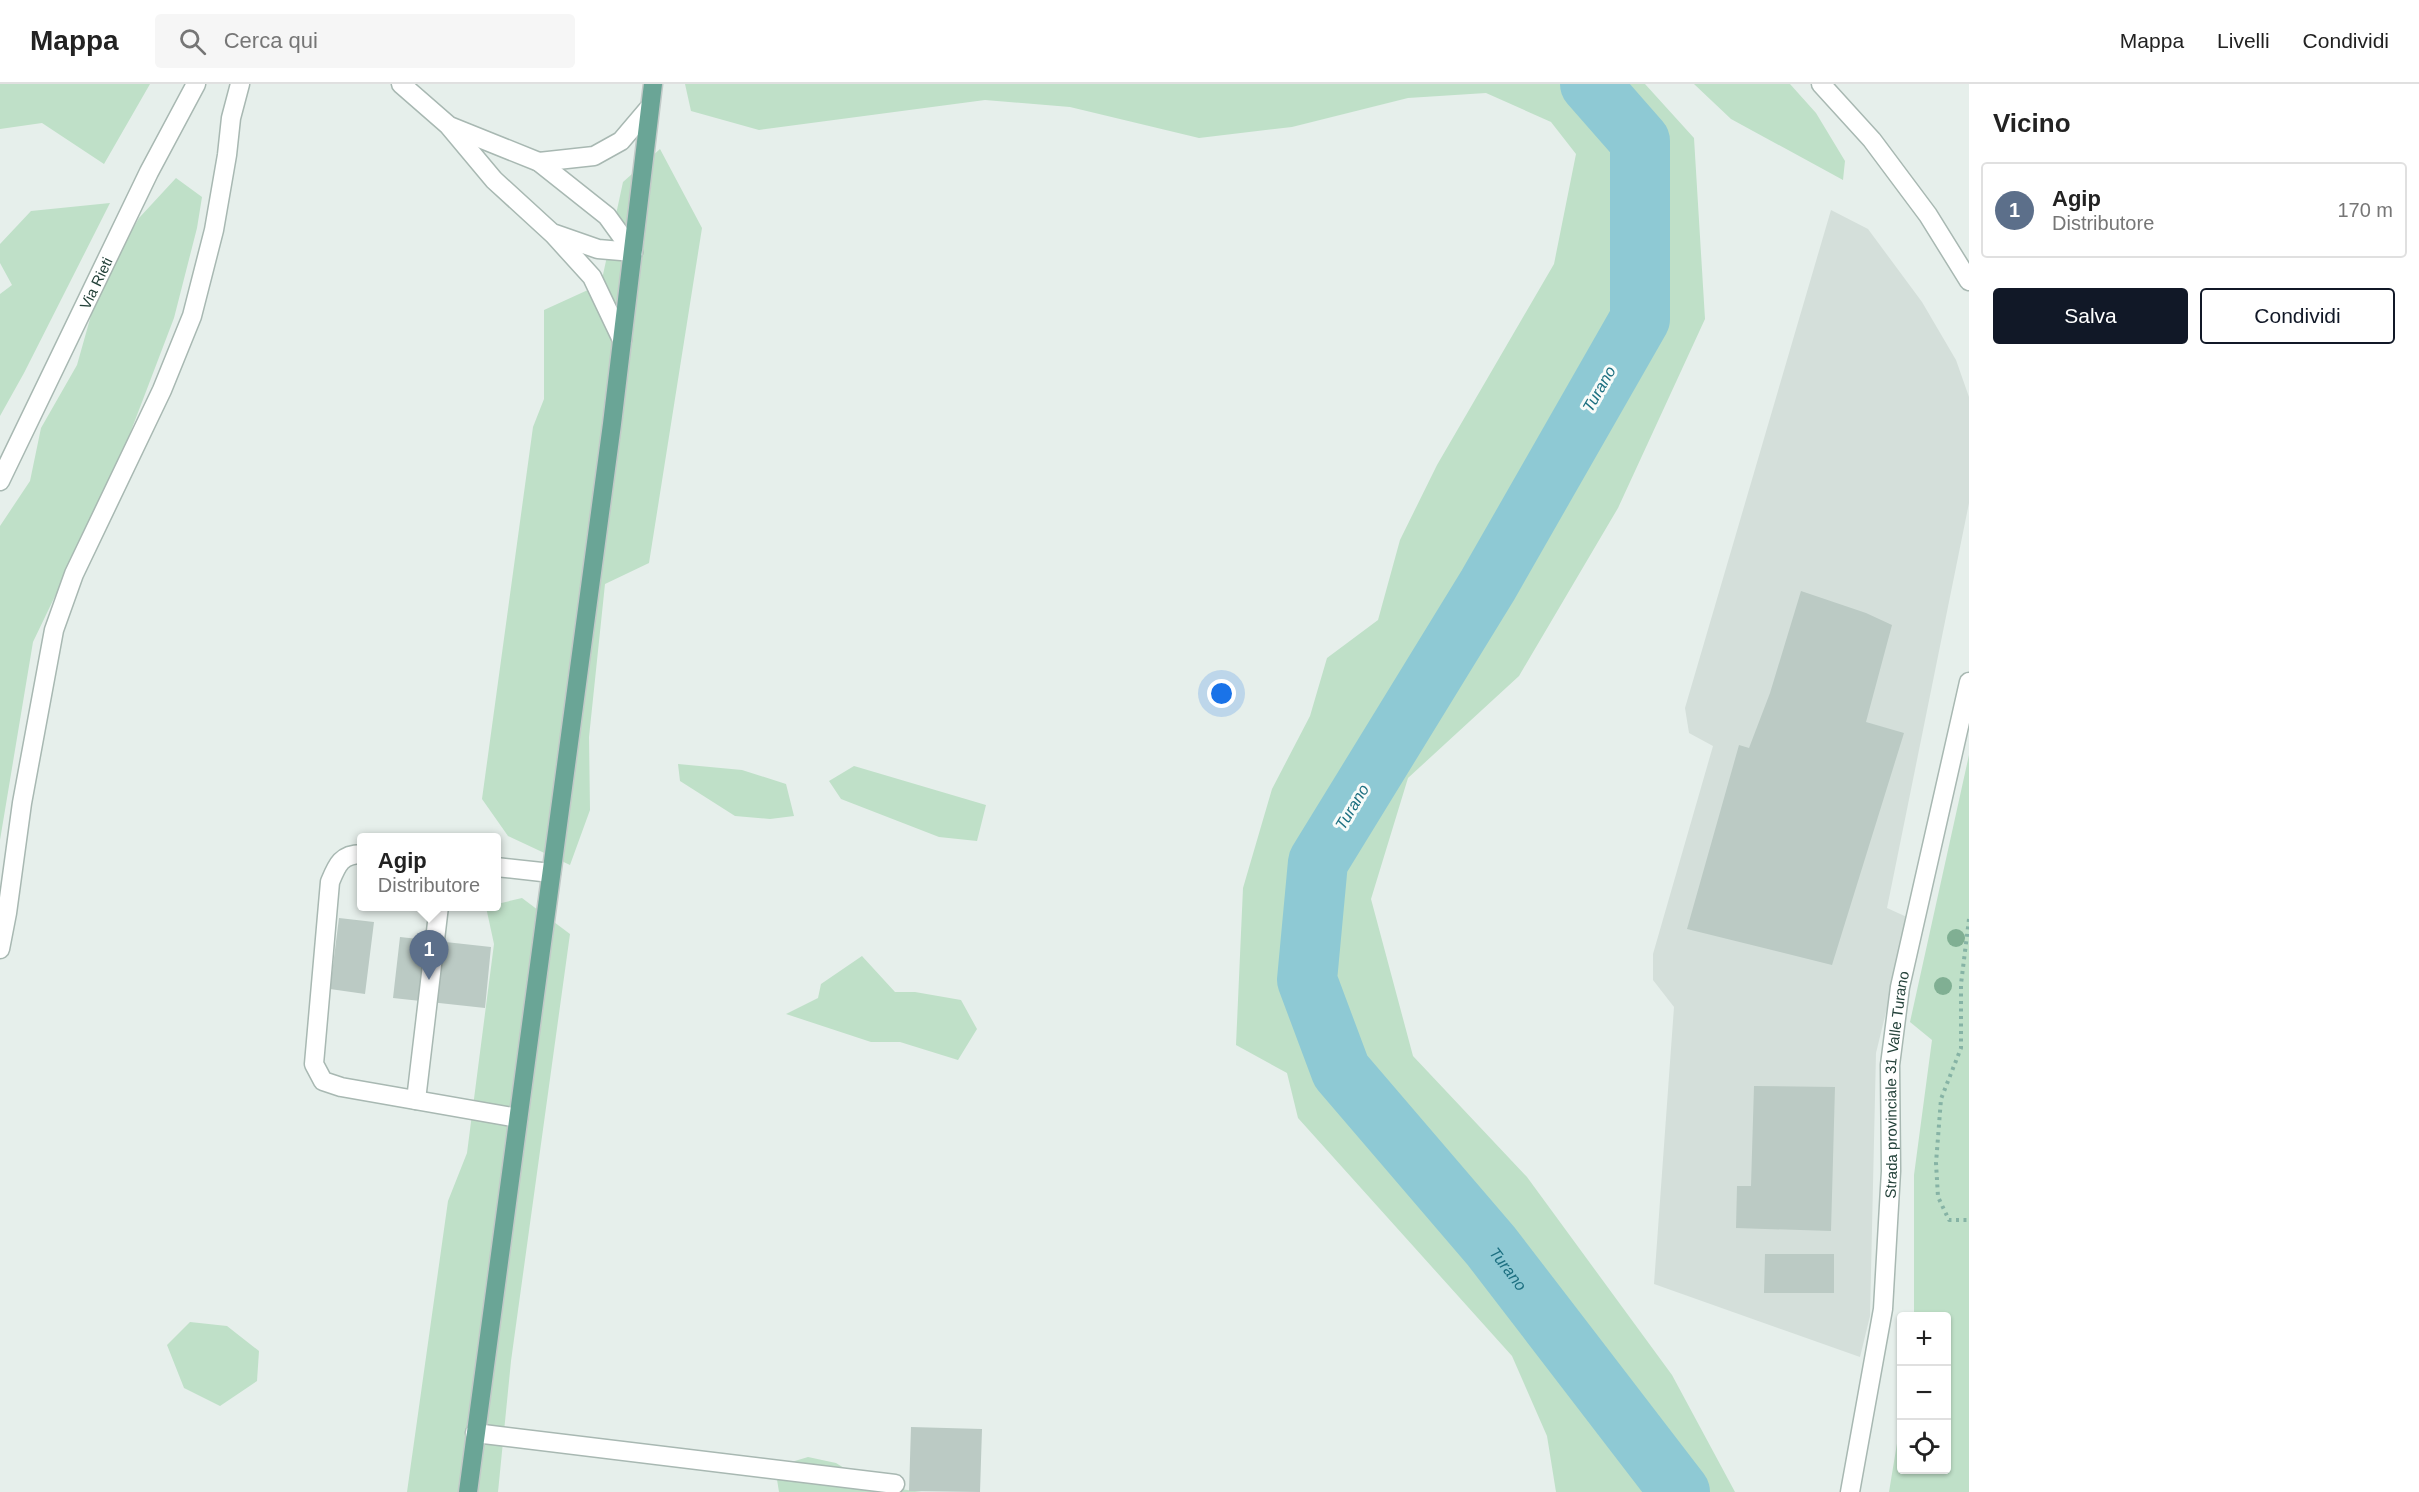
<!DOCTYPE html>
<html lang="it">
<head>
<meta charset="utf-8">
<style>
	:root { --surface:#fff; --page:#f6f6f6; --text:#222; --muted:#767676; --line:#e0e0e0; --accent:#111827 }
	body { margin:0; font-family:Arial,sans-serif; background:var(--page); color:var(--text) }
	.controls { position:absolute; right:18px; bottom:18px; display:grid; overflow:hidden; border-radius:6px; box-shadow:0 2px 4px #0004 }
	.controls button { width:54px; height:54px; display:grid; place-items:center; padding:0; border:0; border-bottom:2px solid var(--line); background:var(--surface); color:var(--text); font:30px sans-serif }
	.you { position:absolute; left:1222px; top:610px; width:21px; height:21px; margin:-15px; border:4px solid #fff; border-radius:50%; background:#1a73e8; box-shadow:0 0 0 9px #1a73e833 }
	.badge { display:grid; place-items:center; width:39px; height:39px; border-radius:50%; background:var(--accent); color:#fff; font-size:20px; font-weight:700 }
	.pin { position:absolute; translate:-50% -50px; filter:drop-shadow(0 2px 3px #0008) }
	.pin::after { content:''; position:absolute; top:32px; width:21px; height:18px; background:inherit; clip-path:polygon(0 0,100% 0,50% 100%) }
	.popup { position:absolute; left:357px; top:749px; width:144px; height:78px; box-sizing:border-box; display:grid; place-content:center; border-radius:6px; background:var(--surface); filter:drop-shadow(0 2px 4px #0005); font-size:20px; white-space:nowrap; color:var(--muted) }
	.popup b { font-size:22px; color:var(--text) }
	.popup::after { content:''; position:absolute; left:50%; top:100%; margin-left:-12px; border:12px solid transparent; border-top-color:var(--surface) }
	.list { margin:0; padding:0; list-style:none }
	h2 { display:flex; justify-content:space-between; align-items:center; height:78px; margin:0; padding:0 24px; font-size:26px }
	h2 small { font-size:20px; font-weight:400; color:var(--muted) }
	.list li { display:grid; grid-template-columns:39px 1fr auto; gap:18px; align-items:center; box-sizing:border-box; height:96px; margin:0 12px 12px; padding:0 12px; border:2px solid var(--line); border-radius:6px }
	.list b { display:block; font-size:22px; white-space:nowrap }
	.list p { margin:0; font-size:20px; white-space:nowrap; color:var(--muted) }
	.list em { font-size:20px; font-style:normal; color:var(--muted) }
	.actions { display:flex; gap:12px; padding:18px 24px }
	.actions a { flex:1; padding:14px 0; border:2px solid var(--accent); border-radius:6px; text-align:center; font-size:21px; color:var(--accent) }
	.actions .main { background:var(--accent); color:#fff }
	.icon { flex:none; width:33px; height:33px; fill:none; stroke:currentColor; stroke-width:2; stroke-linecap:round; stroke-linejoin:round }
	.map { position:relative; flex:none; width:1969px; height:1408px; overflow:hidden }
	header { display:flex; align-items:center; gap:36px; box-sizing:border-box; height:84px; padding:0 30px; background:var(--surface); border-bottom:2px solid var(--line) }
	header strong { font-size:28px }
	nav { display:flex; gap:33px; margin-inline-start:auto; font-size:21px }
	.search { width:420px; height:54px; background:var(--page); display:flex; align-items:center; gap:15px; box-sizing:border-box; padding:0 21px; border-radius:6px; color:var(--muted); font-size:22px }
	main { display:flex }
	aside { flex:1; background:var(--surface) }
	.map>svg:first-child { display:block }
</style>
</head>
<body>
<header>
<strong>Mappa</strong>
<div class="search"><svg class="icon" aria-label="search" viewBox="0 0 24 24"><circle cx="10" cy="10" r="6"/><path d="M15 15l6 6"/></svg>Cerca qui</div>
<nav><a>Mappa</a><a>Livelli</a><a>Condividi</a></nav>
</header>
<main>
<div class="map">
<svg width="1969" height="1408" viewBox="0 0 1969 1408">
	<rect width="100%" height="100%" fill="#e6efeb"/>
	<path fill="#d4dfda" d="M1831,126L1868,145L1922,218L1956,276L1969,313V419L1887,824L1909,834L1876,969L1870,1232L1860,1273L1654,1200L1674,923L1653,896V870L1713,662L1689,649L1685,624Z"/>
	<path fill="#bfe0c8" d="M0,0H150L104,80L42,39L0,45Z
		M685,0H1645L1694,54L1705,235L1618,424L1519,592L1408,694L1371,815L1413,972L1527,1093L1672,1291L1735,1408H1556L1547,1352L1512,1272L1298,1034L1287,989L1236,961L1243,804L1272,705L1310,632L1327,574L1378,536L1400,456L1437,381L1554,180L1576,70L1551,38L1486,9L1408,14L1292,43L1199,54L1070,23L985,16L759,46L691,27Z
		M1694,0H1790L1816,29L1845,77L1843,96L1731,35Z
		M660,65L702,144L649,479L605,500L589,653L590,726L570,781L508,752L482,715L533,343L544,315V226L601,200L623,98Z
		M176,94L202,113L197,144L174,234L118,381L33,558L0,756V442L30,397L41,344L77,281L99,203L139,134Z
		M110,119L24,289L0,332V210L12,201L0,179V160L31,127Z
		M1969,671V1408H1889L1901,1335L1902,1386H1946V1232H1914V1091L1932,956L1910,938Z
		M678,680L742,686L786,700L794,732L770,735L735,732L680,697Z
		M854,682L986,721L977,757L939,753L841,715L829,697Z
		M522,814L570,850L511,1277L498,1408H407L448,1117L467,1069L494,860L486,823L496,822L497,820Z
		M862,872L895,908H915L961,916L977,945L958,976L900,958H871L786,930L818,914L821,900Z
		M190,1238L227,1242L259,1267L257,1297L220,1322L184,1304L167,1261Z
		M808,1373L836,1379L871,1401L922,1408H779L775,1383Z"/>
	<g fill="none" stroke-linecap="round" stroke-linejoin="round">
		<path stroke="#8ec9d4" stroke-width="60" id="s1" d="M1590,0L1640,57V235L1488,501L1318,778L1307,896L1341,987L1491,1162L1680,1408"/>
	</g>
	<path fill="#bbcac4" d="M1801,507L1866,529L1892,541L1866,638L1904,649L1832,881L1687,845L1739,661L1749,664L1770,609Z
		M339,834L374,838L365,910L330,905Z
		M400,853L491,863L485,924L393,914Z
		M1754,1002L1835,1003L1831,1147L1736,1144L1737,1102H1751Z
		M1765,1170H1834V1209H1764Z
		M911,1343L982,1345L980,1408L909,1407Z"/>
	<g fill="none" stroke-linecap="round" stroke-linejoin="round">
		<defs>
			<g id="minor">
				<path d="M401,0L448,41L494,96L553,150L592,193L622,256"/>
				<path d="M1821,0L1872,56L1928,131L1969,197"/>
				<path d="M452,43L539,78L607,132L633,168"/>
				<path d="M539,78L594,72L621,57L649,24"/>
				<path d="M555,150L598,165L633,168"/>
				<path id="s2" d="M0,397L149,88L196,0"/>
				<path d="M362,770C341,770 337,781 330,798L314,980L323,997L341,1003L518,1034"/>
				<path d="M496,783L551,789"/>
				<path d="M0,865L7,829L22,719L54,546L74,490L162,306L192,232L214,146L227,71L231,34L240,0"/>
				<path d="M416,1016L439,822"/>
				<path d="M475,1349L895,1400"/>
				<path id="s3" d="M1850,1408L1883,1225L1891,1087L1890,981L1900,903L1969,598"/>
			</g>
			<path id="major" d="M468,1408L612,340L653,0"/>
		</defs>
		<use href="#minor" stroke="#a8b8b2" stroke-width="21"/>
		<use href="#major" stroke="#c2cac8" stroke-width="21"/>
		<path stroke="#86b3a5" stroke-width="4" stroke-dasharray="3 4.5" stroke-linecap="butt" d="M1969,835L1961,900V964L1941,1015L1936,1079L1938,1113L1949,1136H1969"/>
		<use href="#minor" stroke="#fff" stroke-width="18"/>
		<use href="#major" stroke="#6aa596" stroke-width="18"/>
	</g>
	<g fill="#80af93">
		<circle cx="1956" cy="854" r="9"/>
		<circle cx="1943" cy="902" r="9"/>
	</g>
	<g text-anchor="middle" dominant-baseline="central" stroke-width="6" stroke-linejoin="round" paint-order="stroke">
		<g font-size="15" fill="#24423a" stroke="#f7fbf9">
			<text stroke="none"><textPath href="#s2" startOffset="220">Via Rieti</textPath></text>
			<text stroke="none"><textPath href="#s3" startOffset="411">Strada provinciale 31 Valle Turano</textPath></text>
		</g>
		<g font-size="16" font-style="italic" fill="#1c6f80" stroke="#f7fbf9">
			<text transform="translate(1599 305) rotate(-60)">Turano</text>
			<text transform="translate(1352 723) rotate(-59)">Turano</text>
			<text stroke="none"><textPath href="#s1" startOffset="1360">Turano</textPath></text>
		</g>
	</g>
</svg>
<div class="controls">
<button>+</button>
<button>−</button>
<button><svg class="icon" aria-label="locate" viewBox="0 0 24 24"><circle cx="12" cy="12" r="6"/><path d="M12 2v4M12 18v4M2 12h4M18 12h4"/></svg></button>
</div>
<div class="you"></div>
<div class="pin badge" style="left:429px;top:896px;background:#5c6f8a">1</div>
<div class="popup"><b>Agip</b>Distributore</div>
</div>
<aside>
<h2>Vicino<small></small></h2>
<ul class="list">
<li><span class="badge" style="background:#5c6f8a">1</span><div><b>Agip</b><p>Distributore</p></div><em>170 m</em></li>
</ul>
<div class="actions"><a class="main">Salva</a><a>Condividi</a></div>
</aside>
</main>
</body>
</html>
